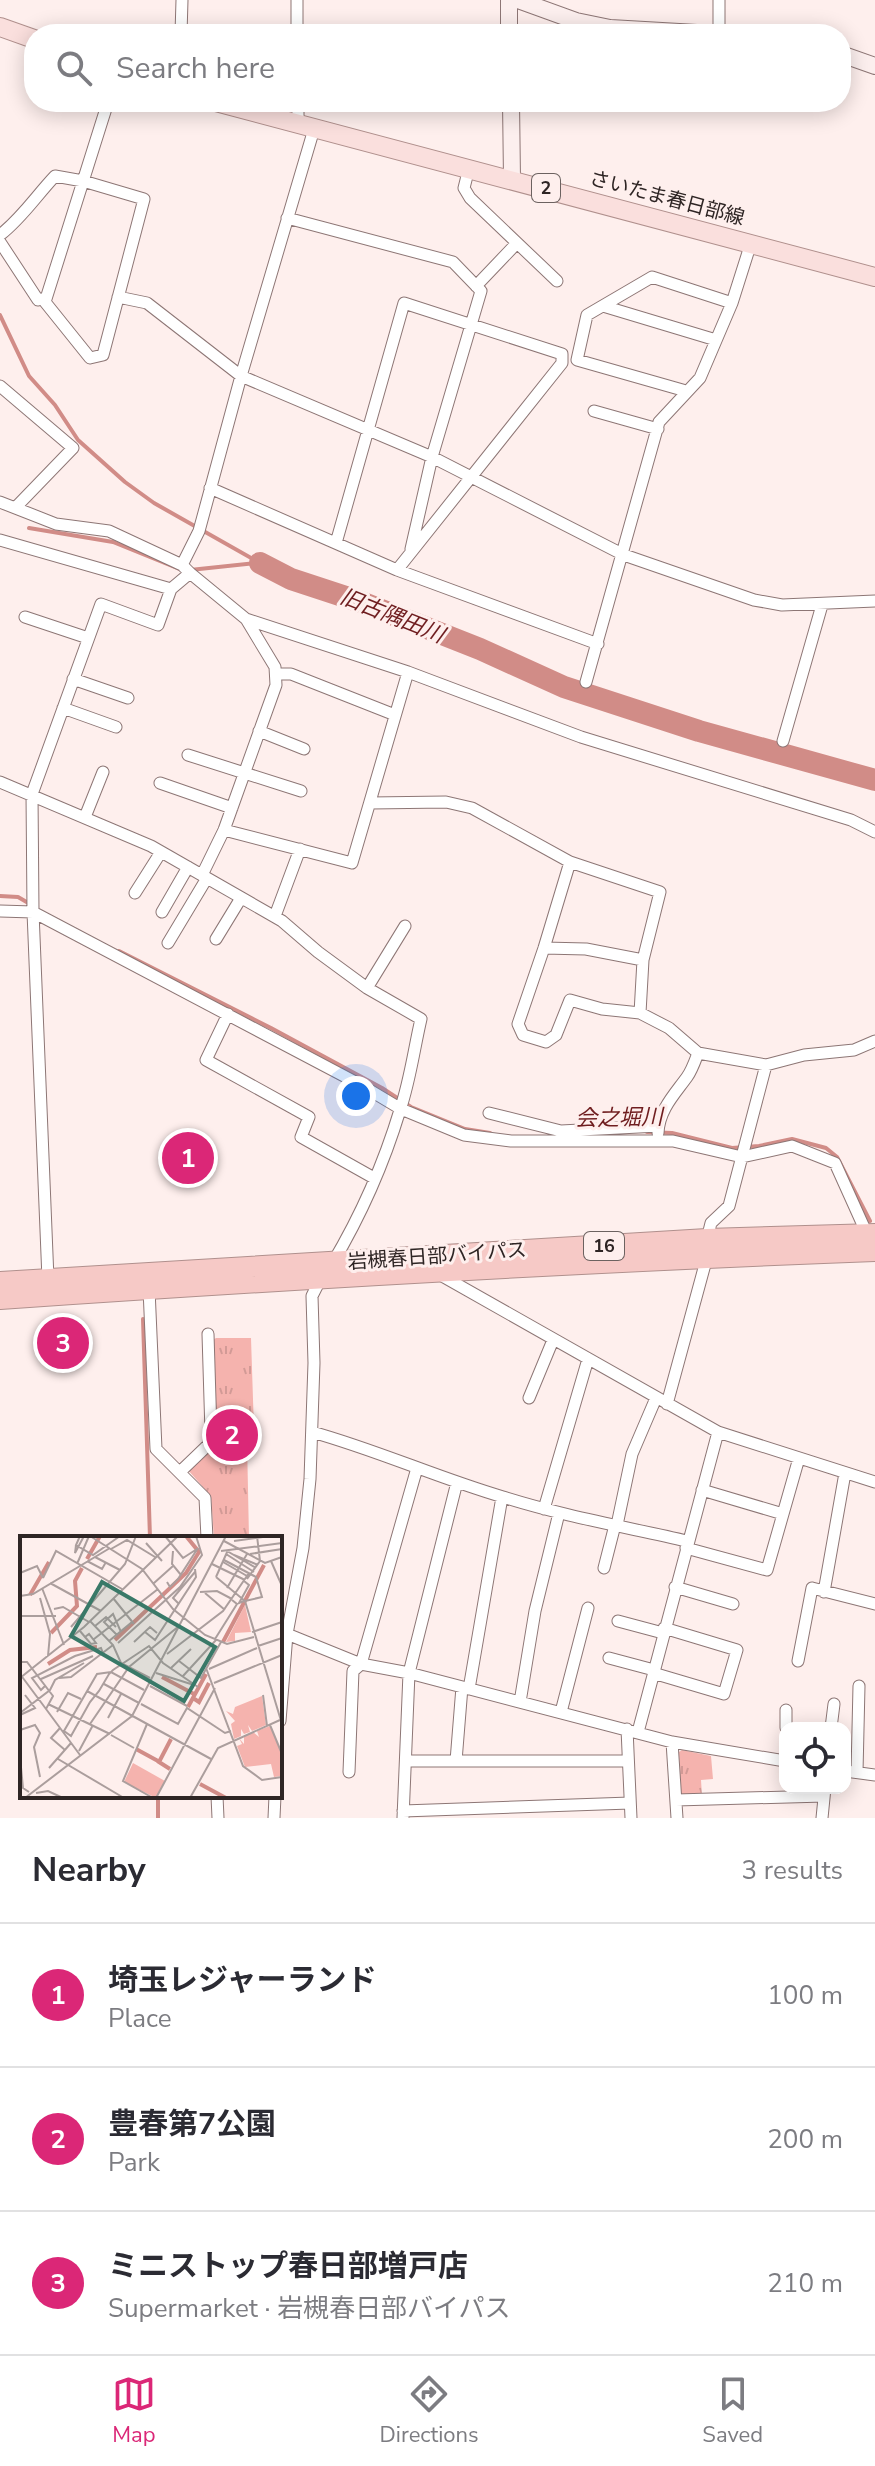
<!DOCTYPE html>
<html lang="en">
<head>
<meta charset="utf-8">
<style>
	:root { --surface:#fff; --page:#f7f7f7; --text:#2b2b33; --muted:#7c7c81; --line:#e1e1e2; --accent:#db2777 }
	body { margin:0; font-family:"Nunito Sans","Noto Sans JP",sans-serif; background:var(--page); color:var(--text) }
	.controls { position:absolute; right:24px; bottom:24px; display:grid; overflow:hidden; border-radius:16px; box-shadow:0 4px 20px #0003 }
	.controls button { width:72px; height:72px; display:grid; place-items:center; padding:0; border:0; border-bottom:2px solid var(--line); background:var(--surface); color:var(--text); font:40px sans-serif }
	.you { position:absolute; left:356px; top:1096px; width:28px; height:28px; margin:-20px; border:6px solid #fff; border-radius:50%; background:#1a73e8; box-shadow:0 0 0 12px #1a73e833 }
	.badge { display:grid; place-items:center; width:52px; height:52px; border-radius:50%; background:var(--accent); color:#fff; font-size:26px; font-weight:700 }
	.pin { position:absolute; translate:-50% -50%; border:4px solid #fff; box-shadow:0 2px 8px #0006 }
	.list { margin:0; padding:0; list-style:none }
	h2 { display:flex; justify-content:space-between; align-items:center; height:104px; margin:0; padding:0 32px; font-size:34px }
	h2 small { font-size:26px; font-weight:400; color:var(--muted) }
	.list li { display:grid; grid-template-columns:52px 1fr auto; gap:24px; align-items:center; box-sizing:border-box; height:144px; padding:0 32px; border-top:2px solid var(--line) }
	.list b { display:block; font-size:30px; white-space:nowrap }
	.list p { margin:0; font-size:26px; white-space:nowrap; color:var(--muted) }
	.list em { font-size:26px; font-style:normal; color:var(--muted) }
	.icon { flex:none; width:44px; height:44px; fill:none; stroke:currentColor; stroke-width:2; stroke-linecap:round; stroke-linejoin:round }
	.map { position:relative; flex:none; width:875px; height:1818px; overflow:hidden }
	.search { position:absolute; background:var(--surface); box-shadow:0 4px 20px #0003; left:24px; right:24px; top:24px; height:88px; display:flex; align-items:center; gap:20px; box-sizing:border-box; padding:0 28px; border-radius:32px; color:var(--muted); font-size:30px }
	.sheet { height:536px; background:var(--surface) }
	nav { display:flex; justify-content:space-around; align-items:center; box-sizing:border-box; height:112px; border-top:2px solid var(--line); background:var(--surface); font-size:22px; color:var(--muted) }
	nav a { display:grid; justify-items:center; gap:4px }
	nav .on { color:var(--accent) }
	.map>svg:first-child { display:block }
</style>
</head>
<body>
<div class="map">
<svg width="875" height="1818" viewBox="0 0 875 1818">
	<defs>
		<pattern id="park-tufts" width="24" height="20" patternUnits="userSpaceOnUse" patternTransform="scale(2)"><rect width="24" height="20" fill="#f5b3ae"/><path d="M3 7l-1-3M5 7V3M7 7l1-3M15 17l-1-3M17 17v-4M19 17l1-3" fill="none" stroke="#d29a96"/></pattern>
	</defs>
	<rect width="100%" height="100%" fill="#feefed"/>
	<path fill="url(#park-tufts)" d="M216,1338H251L254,1430L247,1441L249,1538H214L211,1496L188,1470L211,1446L210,1342Z
		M682,1750L711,1756L713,1779L701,1780L702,1796H680L679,1752Z"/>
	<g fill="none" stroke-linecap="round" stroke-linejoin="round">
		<path stroke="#d18c87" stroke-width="4" d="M0,315L29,376L55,405L78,440L125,482L154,503L260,563
			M29,528L113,542L182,570
			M190,570L257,563
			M0,896L18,897L30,904
			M119,951L271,1028L382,1088L411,1107L465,1129L490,1133
			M647,1132L672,1133L732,1148L759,1146L792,1139L826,1148L837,1157L870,1221
			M143,1319L150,1538
			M158,1796V1818"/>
		<path stroke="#d18c87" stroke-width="22" d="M260,563L291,579L361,602L480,649L564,687L699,731L875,780"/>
		<defs>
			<path id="street" d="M297,0V34
				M719,0V34
				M181,34L182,0
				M298,102V125
				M469,168L464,188L470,198L557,281
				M287,218L453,262L481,291L432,457L411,549
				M0,235C22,218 36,196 55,176L83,181L144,199L103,355L90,358L45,302L108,102
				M0,242L38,300L46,298
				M476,286L517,243
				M118,297L147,303L241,376L432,457L624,555L754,600L782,605L875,601
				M603,306L716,340
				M0,386L73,448L16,507
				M686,391L577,360L587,315L652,277L732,303
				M594,411L658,429
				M210,488L397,570L598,644
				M0,502L56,524L109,531L182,565
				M0,540L171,589
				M336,543L404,303L562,354V363L397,570
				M190,573L246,619L275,667L276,685L224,830L202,875
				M25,617L88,638
				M246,619L408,672L581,737L851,820L875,832
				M277,674H291L395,715
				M73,679L128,698
				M586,682L659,422L700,378L732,303L751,243
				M63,708L116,727
				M259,731L304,749
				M783,741L822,605
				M188,755L301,791
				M0,782L151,846L282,921L318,952L367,988L421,1019C414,1049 410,1081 400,1110C384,1163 360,1217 332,1264
				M160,783L232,808
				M370,803L446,802L472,808L570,862L660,892L643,960L640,1013
				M85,817L103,772
				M224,830L352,863L408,672
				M570,862L544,948L518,1024L523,1035L546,1042L556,1035L570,1000L602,1009L640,1013L669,1028L698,1053L766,1065L804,1055L854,1050L875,1041
				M135,893L161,852
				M0,911L33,912L361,1085L401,1109L464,1135L511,1141H673L742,1157L792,1146L835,1163L867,1234
				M162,912L188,867
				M275,916L300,849
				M216,939L241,898
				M168,943L207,878
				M544,948L586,949L643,960
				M367,988L405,926
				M228,1014L206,1060L309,1117L301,1137L374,1178
				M489,1113L561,1131L658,1126
				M658,1133C659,1110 674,1095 687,1077C692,1070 695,1061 698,1053
				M707,1239L711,1223L729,1206L766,1065
				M437,1273L718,1432L875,1482
				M48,1279L33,912L32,794L101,604L158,625L171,589L190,573L182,565L199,531L241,376L314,129
				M149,1289L156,1449L205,1498L207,1538
				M529,1398L553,1340
				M667,1404L707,1257
				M312,1432C377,1450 438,1478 503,1497C563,1516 626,1527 687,1541
				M183,1469L208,1445L211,1433L208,1334
				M702,1490L783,1514
				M544,1509L588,1359
				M617,1525L632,1454L656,1398
				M686,1548L767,1570L799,1458
				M604,1568L615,1525
				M675,1587L733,1604
				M824,1592L845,1473
				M618,1621L663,1633
				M287,1634L361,1664L409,1673L672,1742L785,1761
				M609,1658L654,1670
				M798,1661L812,1588L875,1604
				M653,1673L724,1694L737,1650L664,1628
				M469,1689L502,1497
				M520,1702L535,1611L559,1513
				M561,1712L588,1608
				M280,1721L287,1634L303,1548L310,1479L314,1363L312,1296L321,1278
				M786,1728V1710
				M831,1728L834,1704
				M627,1729L631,1818
				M638,1732L718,1432
				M672,1742L677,1818
				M406,1761H627
				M456,1761L462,1687
				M845,1771L875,1775
				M349,1772L353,1671L361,1664L417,1468
				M857,1772L859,1686
				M217,1796L218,1818
				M676,1800L824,1796
				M403,1811L630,1803
				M274,1818L275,1796
				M403,1818L409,1673L457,1482
				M822,1818L825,1788"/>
			<path id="secondary" d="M509,0V34
				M518,0L576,21L610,28L714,34
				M841,54L875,66
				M511,102L512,179"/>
			<path id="primary" d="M0,27L34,39
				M216,102L875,277"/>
			<path id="highway" d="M0,1282L707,1239L875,1234
				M0,1299C291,1279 583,1262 875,1251"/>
		</defs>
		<use href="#street" stroke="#8d7675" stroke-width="13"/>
		<use href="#secondary" stroke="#8d7675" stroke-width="18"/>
		<use href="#primary" stroke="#b0908d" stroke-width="20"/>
		<use href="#highway" stroke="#b0908d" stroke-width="22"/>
		<use href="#street" stroke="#fff" stroke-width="11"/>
		<use href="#secondary" stroke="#fcefee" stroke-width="16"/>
		<use href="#primary" stroke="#fadfdd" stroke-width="18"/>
		<use href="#highway" stroke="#f6c9c6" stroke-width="20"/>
	</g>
	<g text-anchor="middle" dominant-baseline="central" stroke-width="6" stroke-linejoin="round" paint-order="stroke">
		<g fill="#feefed" stroke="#6c6260" stroke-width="2">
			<rect x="532" y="174" width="28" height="28" rx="6"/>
			<rect x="584" y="1232" width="40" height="28" rx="6"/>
		</g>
		<g font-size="18" font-weight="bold" fill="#2e2524">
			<text x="546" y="188">2</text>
			<text x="604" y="1246">16</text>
		</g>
		<g font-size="20" fill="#2e2524" stroke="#feefed">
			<text transform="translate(667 198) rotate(15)">さいたま春日部線</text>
			<text transform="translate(437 1256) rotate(-4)">岩槻春日部バイパス</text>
		</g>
		<g font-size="22" font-style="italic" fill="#6f1d1f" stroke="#feefed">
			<text transform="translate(392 616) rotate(22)">旧古隅田川</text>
			<text transform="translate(619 1118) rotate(-1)">会之堀川</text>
		</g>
	</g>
	<g transform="translate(20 1536)">
		<rect width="262" height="262" fill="#feefed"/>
		<path d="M225,69L231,96L215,97V105L206,106Z" fill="#f5b3ae"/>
		<path d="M242,160L246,189L232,195L228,189L230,196L224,198L221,193V200L214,203L211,188L215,185L206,175L213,178L215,171ZM250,190L262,219V240L254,241L251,228L225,231L217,210L222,208L219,202L224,208V200L233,196L239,201L237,195ZM113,227L145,245L136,262L104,246Z" fill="#f5b3ae"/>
		<path fill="none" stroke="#d18c87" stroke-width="4" d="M67,23L80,0M10,59L29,26M31,97L57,70L55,45L62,32M95,104L166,37L179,16L166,0M203,106L244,29M28,128L50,114L77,111M142,141L174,158M173,162L179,166L189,147M168,171L186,138M116,213L138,225M150,233L139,226L151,203M180,248L206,262"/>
		<path fill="none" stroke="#ab9e9d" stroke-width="2" d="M60,0L56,9L73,19L100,0M70,0L122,33L153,73L185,99L207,108L234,101M145,0L163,22L177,13M204,5L245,27L262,21M214,5L250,0M126,7L142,25M56,9L55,17L64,0M91,13L107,4L135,21M153,15L152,28L161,39M201,15L262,7M207,15L236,32M206,18L234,36M230,18L262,13M214,19L238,29M75,21L100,34M204,24L236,41L242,61L225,65M67,25L82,33L86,26M251,25L262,50M203,26L227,40M57,28L69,0M192,28L225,44M0,37L17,30L23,42M196,41L225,65L262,188M196,41L208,14M23,42L36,15L102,53M227,43L240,25L237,0M147,46L150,51L158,43L178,12M30,47L81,75M134,47L153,30M22,52L44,109M207,52L227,18M180,56L197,55L212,63M185,57L205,74M0,60L13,58L90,12M20,62L30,98L28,120M93,62L114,88M224,65L219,67L229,49L224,45M158,67L153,62L175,36M34,73L43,71L69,86M0,80H36M70,85L93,109L101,127L130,142M75,90L86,81L96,91M51,91L105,28L116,0M60,95L65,101L71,108L76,107L69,98L65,101M125,96L135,104L176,41L175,33M232,96L262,86M97,99L84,86L93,78L101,96M74,103L138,53M195,103L217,68L212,64M89,105L112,86M114,106L130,91L137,97M98,107L160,51L182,19L176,0M238,110L262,102M147,118L203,75L229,37M159,125L181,142L201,106M0,126H7L33,160L26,173L0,138M151,132L171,113M186,132L223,230L242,244L262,241M189,133L237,112M136,137L174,149M163,140L196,104M0,142L64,91L158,0M39,142L51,141L93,109M21,143L73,120M194,147L262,119M84,148L119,167M25,150L21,154L12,142L55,120L81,112L83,117M130,150L167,170M124,154L91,136L77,138L44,195L51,200L70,166L79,155L89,138L93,134L129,110L143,127L178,151M67,155L191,223M243,159L247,190M28,168L90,198M121,168L158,188L167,172L205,197L211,195M26,173L60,219M37,176L48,157L61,163M0,177L30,154L35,144L64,127M0,179L15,172L5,159M88,182L101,158M70,188L109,131L159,90M127,188L103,245L133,262M250,189L262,218M40,192L31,202L45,214M0,194L15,189L20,197L14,211L20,241M91,199L114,212M59,215L73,189M0,221L3,252L9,256M38,223L104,262M29,232L51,207M16,257L28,255L43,262M5,262L112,180L206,0M136,262L195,152M170,262L198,212L260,184"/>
		<path fill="#397968" fill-opacity="0.15" stroke="#397968" stroke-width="4" d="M82,46L195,111L164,165L51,100Z"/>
		<rect width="262" height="262" fill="none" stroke="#2e2524" stroke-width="4"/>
	</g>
</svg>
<div class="controls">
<button><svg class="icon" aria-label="locate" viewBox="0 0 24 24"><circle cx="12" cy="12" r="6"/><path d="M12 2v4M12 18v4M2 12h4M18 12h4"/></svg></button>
</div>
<div class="you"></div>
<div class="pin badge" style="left:188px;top:1158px">1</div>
<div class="pin badge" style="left:232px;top:1435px">2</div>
<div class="pin badge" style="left:63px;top:1343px">3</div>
<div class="search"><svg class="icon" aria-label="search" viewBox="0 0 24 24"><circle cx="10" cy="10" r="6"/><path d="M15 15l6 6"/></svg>Search here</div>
</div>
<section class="sheet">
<h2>Nearby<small>3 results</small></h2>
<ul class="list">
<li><span class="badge">1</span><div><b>埼玉レジャーランド</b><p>Place</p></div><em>100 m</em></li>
<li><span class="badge">2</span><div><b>豊春第7公園</b><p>Park</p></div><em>200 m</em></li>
<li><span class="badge">3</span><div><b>ミニストップ春日部増戸店</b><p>Supermarket · 岩槻春日部バイパス</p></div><em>210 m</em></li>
</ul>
</section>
<nav>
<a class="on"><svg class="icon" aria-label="map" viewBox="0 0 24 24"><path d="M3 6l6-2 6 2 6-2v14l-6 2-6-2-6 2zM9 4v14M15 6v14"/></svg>Map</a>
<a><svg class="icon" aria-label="directions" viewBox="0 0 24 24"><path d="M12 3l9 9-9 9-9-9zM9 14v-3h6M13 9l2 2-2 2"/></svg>Directions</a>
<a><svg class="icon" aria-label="saved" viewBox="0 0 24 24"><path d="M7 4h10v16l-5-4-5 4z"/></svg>Saved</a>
</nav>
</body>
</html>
